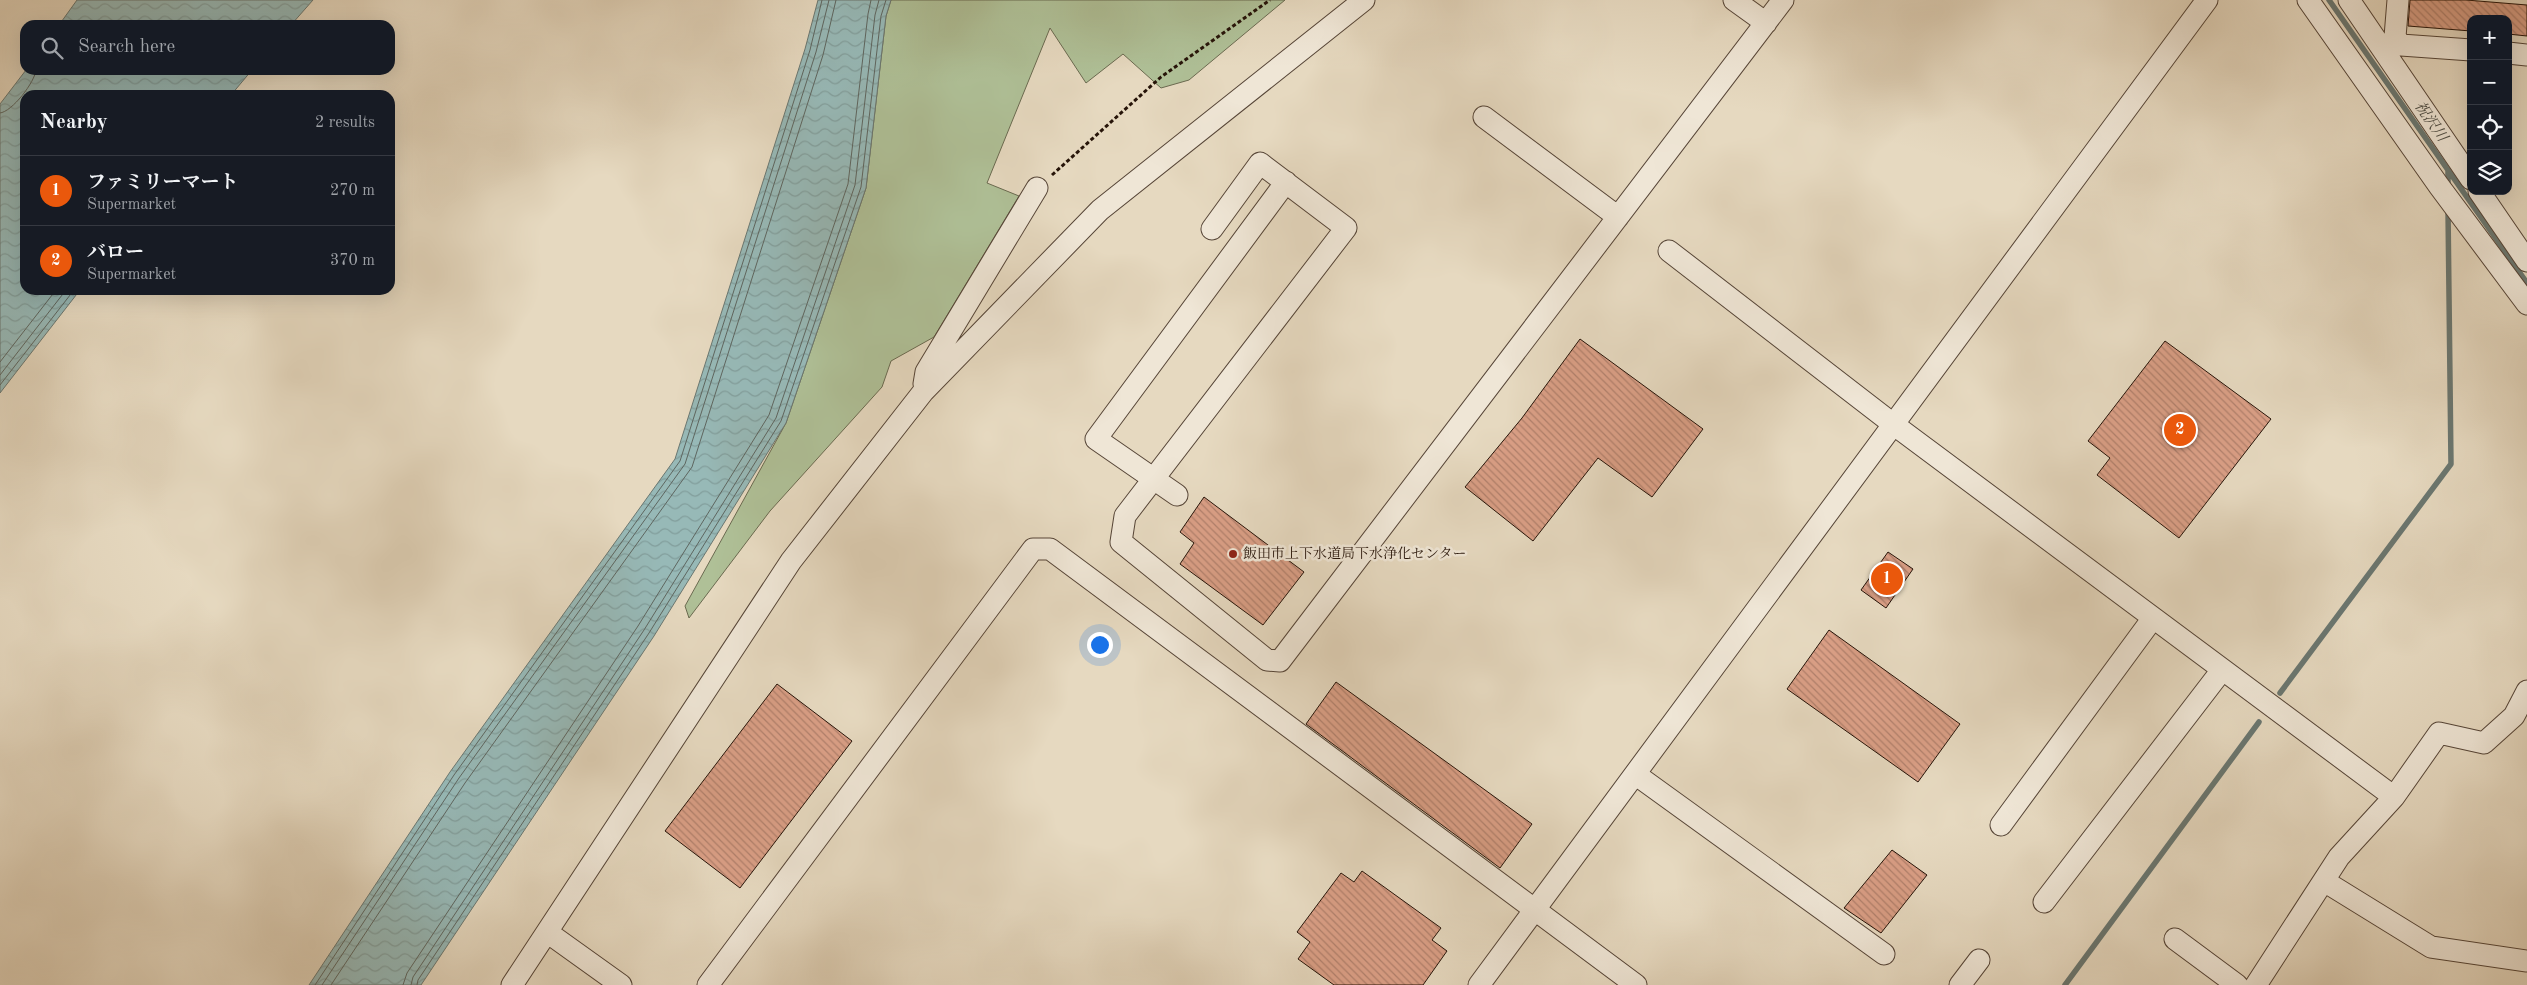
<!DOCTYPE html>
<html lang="en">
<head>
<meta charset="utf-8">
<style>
	:root { --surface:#171b24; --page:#242831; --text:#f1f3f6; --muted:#9ea1a6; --line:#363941; --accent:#ea580c }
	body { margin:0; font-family:"Old Standard TT","Noto Serif JP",serif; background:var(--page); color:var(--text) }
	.controls { position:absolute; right:15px; top:15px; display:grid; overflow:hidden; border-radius:10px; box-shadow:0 5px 20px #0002 }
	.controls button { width:45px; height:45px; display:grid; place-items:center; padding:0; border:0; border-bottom:1px solid var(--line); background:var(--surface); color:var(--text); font:25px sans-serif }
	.you { position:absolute; left:1099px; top:644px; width:18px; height:18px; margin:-12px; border:4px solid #fff; border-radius:50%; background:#1a73e8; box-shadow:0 0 0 8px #1a73e833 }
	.badge { display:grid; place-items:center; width:32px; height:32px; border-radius:50%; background:var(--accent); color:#fff; font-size:16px; font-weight:700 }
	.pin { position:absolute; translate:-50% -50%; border:2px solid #fff; box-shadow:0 1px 5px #0006 }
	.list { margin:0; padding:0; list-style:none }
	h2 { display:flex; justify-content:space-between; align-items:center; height:65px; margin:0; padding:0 20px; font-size:21px }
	h2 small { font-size:16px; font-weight:400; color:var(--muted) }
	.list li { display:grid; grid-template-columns:32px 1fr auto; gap:15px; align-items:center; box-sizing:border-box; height:70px; padding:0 20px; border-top:1px solid var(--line) }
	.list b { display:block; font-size:19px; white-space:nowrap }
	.list p { margin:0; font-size:16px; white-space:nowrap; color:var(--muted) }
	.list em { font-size:16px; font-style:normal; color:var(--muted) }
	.icon { flex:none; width:28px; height:28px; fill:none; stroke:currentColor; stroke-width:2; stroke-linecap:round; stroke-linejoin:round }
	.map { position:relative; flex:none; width:2527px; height:985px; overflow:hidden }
	.search { position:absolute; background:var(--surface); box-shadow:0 5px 20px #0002; left:20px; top:20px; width:375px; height:55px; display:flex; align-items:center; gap:12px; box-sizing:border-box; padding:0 18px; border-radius:15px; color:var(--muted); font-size:19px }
	.panel { position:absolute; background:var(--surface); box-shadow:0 5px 20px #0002; left:20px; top:90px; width:375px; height:205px; border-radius:15px }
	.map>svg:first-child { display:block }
</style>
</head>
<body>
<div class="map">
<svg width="2527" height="985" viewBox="0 0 2527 985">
	<defs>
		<pattern id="water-waves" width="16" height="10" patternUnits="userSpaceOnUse" patternTransform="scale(1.25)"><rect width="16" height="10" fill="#97b9b7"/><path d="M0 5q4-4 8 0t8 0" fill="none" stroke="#829e9c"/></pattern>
		<pattern id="building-back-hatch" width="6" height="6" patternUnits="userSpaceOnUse" patternTransform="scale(1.25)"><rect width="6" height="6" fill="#da9f86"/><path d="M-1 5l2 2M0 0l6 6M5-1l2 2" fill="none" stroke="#b1806c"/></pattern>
	</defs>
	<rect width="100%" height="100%" fill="#e6d9c0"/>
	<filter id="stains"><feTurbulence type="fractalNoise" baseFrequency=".004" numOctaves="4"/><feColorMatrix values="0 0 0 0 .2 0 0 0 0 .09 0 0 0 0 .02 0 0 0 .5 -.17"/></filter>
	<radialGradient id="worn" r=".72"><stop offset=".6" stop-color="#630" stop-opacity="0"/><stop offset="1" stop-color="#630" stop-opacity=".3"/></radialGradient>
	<path fill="#afc097" stroke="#6a6a50" d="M891,0H1285L1189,80L1161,88L1123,54L1086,83L1050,28L987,183L1019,196L934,337L891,361L882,387L770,511L689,618L685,606L786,423L866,188L886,16Z"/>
	<path fill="url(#water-waves)" stroke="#6a7771" d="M77,0H313L291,25H59Z
		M818,0H891L886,16L866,188L786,423L654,636L421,985H309L450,772L675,459L805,49Z
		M26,70H252L231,95H25V290H80L0,393V104Z"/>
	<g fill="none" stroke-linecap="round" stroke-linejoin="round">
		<path stroke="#5e6660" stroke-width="1" d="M0,113C12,112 35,82 36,70
			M0,362L56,290
			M0,375L66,290
			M0,385L74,290
			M315,985L454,775L680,461L810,50L822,0
			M322,985L459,778L685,464L816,52L829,0
			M331,985L465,783L692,467L823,55L836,0
			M403,985L407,973L638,626L769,415L848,184L868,14L871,0
			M411,985L413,977L644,630L776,418L855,185L875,15L879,0
			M417,985L418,980L649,633L781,421L861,187L881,16L886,0"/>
		<path stroke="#6a7771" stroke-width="5.5" d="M2329,0L2527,283
			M2448,170V186
			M2280,693L2451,464L2448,210
			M2065,985L2259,722"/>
	</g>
	<path fill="url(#building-back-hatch)" stroke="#261409" d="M2410,0H2466L2527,5V36L2508,34V19H2471V31L2408,26Z
		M1580,339L1703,429L1652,497L1598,458L1533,541L1465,487L1522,418Z
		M2165,341L2271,419L2179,538L2097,475L2110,458L2088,441Z
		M1204,497L1304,572L1263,625L1180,564L1194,543L1180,532Z
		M1888,552L1913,569L1886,608L1861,590Z
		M1829,630L1960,724L1918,782L1787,689Z
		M1336,682L1532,824L1500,868L1306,724Z
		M777,684L852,741L740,888L665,831Z
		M1892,850L1927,875L1881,933L1844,908Z
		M1362,871L1441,928L1432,940L1447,951L1423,985H1334L1298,959L1310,942L1297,932L1341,873L1354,882Z"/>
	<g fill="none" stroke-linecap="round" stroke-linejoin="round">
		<defs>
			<path id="minor" d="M1734,0L1766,23
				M2308,0L2439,186L2527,304
				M2349,0L2471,179
				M2398,0L2395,37L2401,45L2471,50
				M2508,53L2527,55
				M1484,117L1618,217
				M2479,191L2527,261
				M1212,229L1260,163L1346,228L1125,516L1121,542L1267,660L1280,661L1783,0
				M1669,251L1893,424L2394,797
				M924,384L926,372L1037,188
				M1177,495L1096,439L1286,182
				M1635,774L1884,954
				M2001,825L2153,618
				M2324,881L2431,947L2527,961
				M2044,902L2222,670
				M547,932L621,985
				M2175,939L2237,985
				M512,985L791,561L923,392L1100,210L1364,0
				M708,985L1033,549H1050L1636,985
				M1479,985L2207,0
				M1960,985L1979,960
				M2256,985L2339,857L2394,797L2439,733L2484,743L2514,716L2527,691"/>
		</defs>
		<use href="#minor" stroke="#564537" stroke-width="23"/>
		<path stroke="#261409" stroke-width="3" stroke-dasharray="4 2.5" stroke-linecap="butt" d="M1052,175L1161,77L1270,0"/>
		<use href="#minor" stroke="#efe6d6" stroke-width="21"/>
	</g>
	<circle fill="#8f2418" stroke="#efe6d6" stroke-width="2" cx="1233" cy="554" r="5"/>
	<g text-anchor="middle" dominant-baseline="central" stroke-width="5" stroke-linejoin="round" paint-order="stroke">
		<g font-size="14" fill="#261409" stroke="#efe6d6" text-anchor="start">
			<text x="1243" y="554">飯田市上下水道局下水浄化センター</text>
		</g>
		<g font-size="15" font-style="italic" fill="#4e4e46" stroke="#efe6d6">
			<text transform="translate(2430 122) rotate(55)">祝沢川</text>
		</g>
	</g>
	<rect width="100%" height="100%" filter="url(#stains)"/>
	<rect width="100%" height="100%" fill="url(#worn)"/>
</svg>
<div class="controls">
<button>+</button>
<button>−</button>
<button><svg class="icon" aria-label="locate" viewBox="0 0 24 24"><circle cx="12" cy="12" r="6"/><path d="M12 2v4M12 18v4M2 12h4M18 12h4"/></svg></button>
<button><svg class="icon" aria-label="layers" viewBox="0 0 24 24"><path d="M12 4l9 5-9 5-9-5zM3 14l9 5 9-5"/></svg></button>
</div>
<div class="you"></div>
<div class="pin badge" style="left:1887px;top:579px">1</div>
<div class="pin badge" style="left:2180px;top:430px">2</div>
<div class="search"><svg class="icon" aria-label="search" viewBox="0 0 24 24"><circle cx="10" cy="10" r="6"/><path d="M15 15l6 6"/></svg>Search here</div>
<section class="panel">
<h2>Nearby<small>2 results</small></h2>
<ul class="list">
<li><span class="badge">1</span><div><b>ファミリーマート</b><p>Supermarket</p></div><em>270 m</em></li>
<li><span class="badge">2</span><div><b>バロー</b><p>Supermarket</p></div><em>370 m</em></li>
</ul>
</section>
</div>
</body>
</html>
